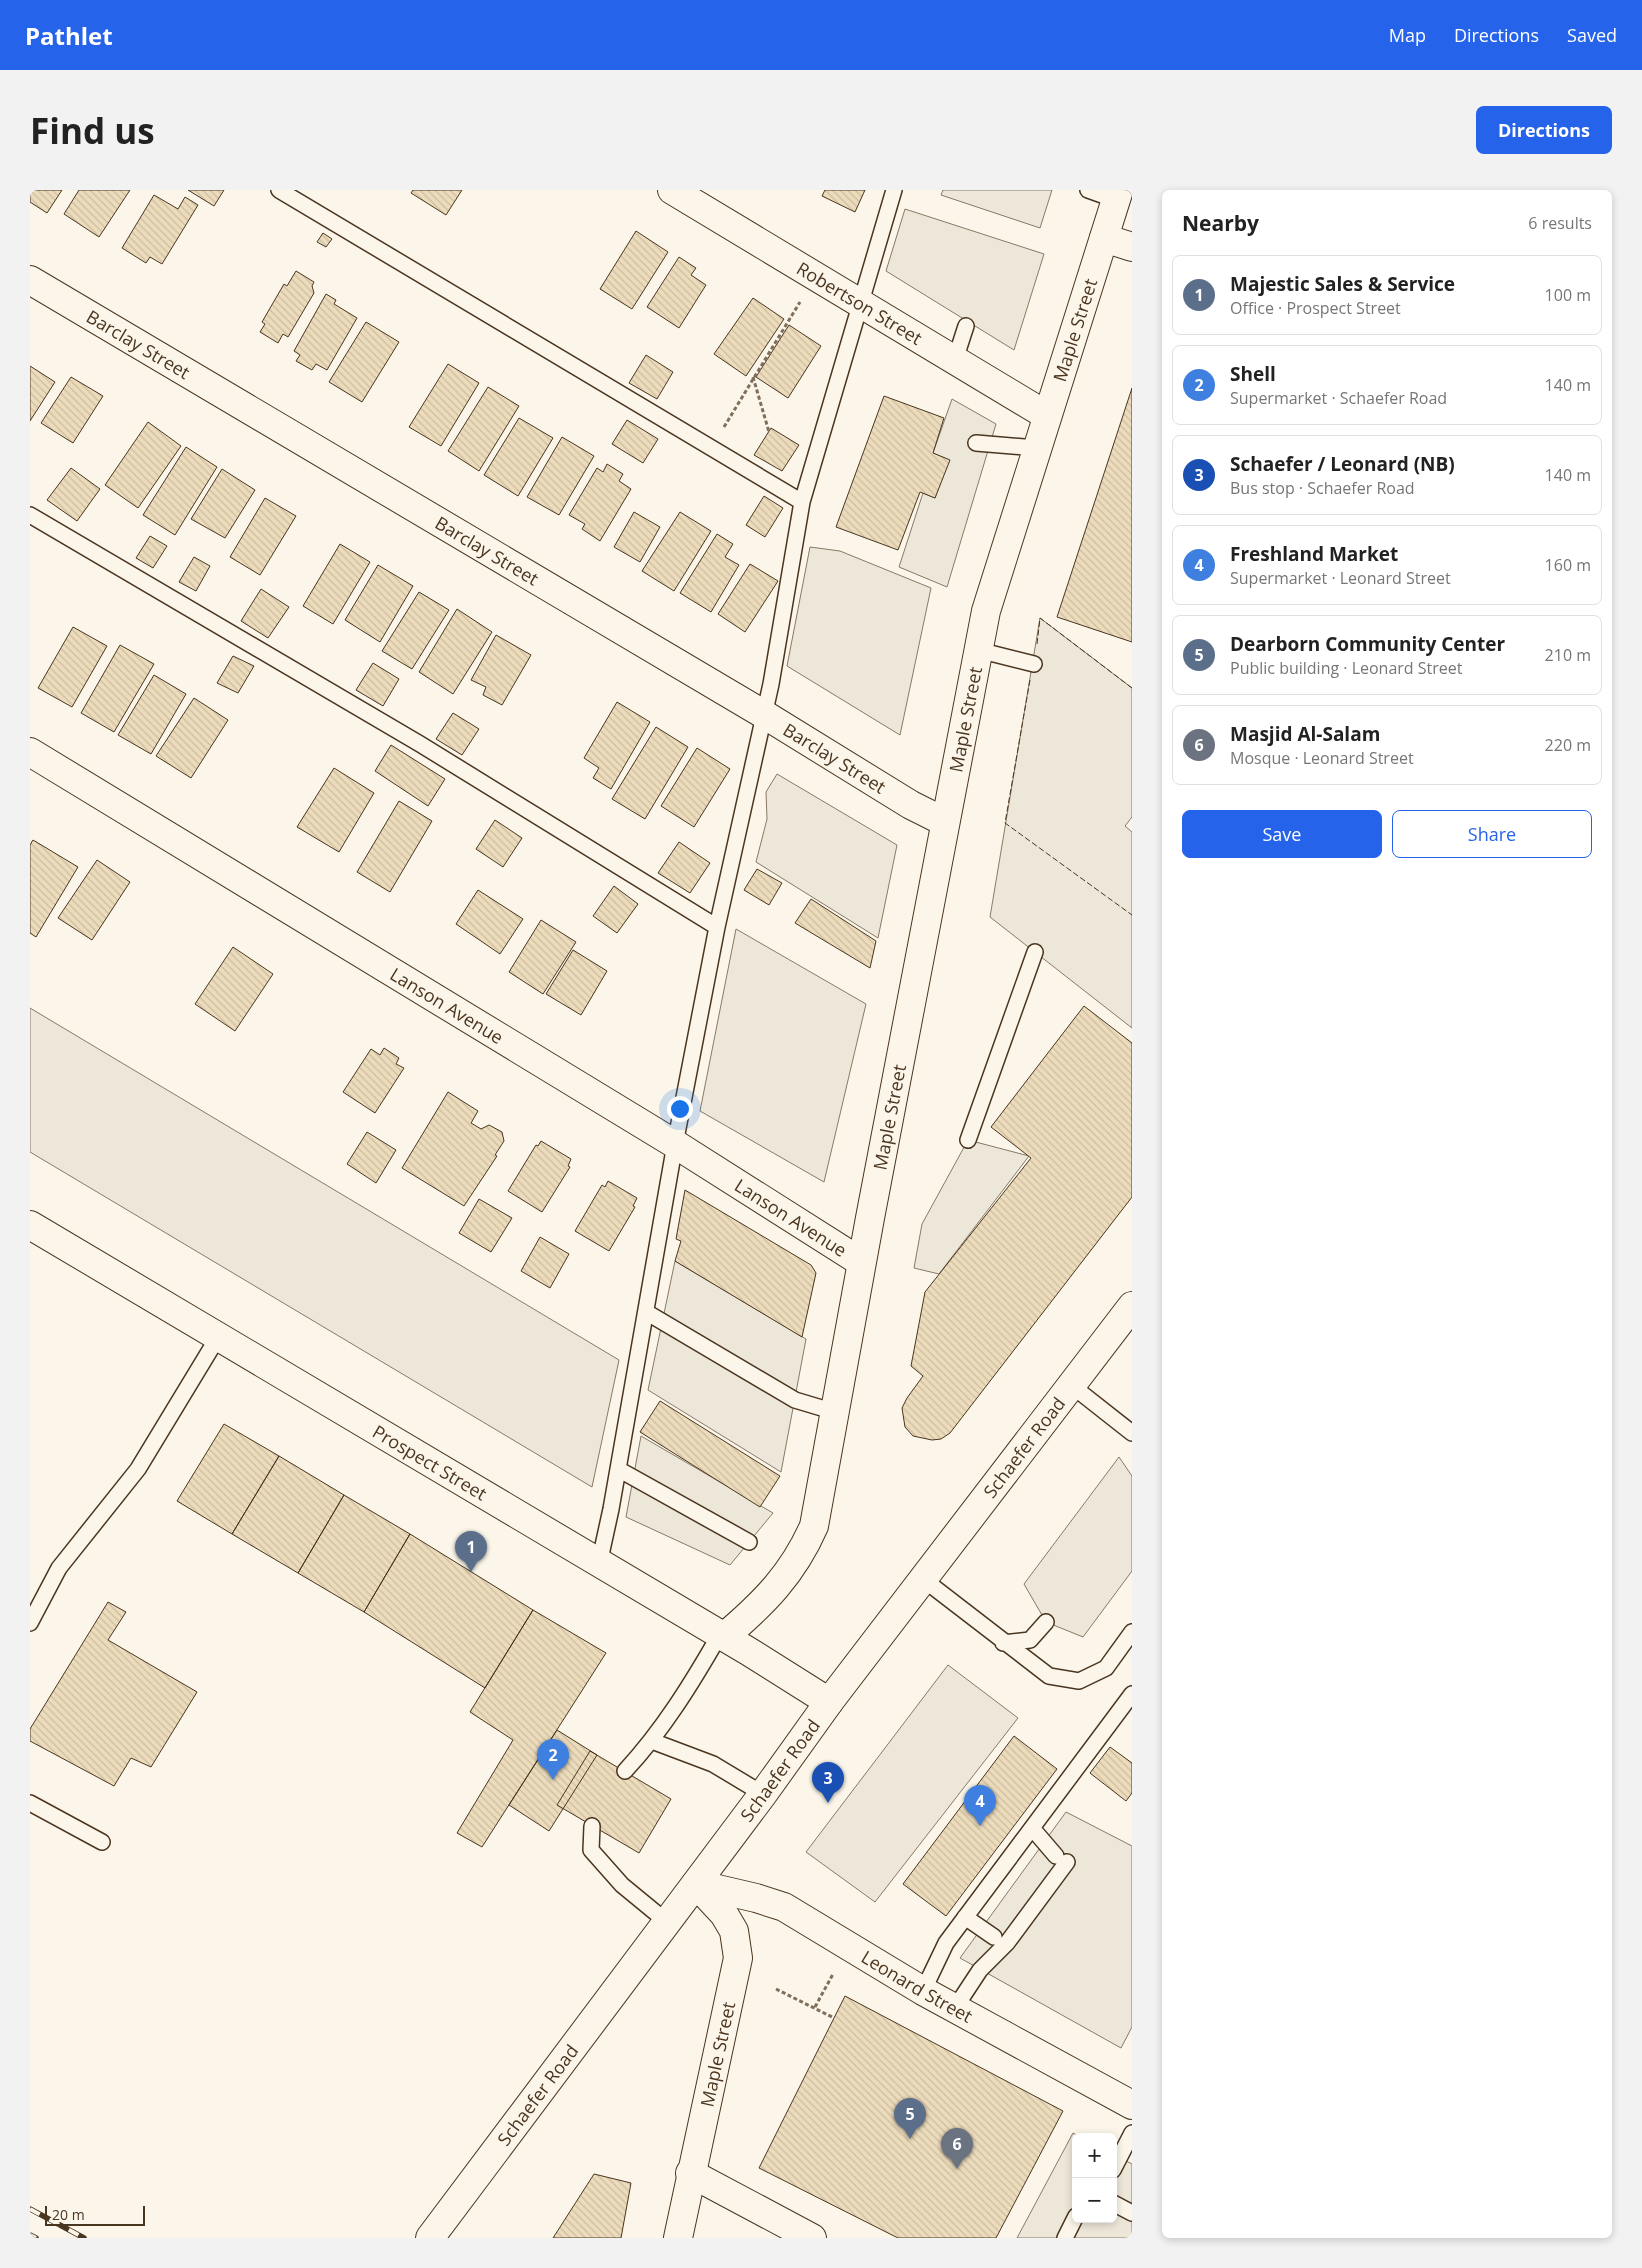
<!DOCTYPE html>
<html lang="en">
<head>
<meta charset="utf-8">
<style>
	:root { --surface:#fff; --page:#f2f2f2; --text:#222; --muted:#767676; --line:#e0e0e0; --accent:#2563eb }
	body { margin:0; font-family:"Open Sans",sans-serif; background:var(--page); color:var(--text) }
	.controls { position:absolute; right:15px; bottom:15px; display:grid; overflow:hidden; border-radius:8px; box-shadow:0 2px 8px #0003 }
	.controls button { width:45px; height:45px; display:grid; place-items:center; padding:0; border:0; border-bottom:1px solid var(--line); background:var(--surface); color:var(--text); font:25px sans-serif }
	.scale { position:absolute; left:15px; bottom:12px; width:100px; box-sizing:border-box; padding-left:5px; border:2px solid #4a3520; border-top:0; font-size:14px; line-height:18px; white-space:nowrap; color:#4a3520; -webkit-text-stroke:4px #fbf6e9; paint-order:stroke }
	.you { position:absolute; left:649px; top:918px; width:18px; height:18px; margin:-12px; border:4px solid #fff; border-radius:50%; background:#1a73e8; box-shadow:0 0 0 8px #1a73e833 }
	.badge { display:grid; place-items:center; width:32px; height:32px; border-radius:50%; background:var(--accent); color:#fff; font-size:16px; font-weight:700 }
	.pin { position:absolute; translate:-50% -41px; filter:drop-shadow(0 1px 2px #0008) }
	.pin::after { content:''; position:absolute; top:26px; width:18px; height:15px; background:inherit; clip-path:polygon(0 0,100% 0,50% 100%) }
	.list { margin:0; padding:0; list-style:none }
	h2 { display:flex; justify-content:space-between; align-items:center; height:65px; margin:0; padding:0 20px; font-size:21px }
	h2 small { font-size:16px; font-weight:400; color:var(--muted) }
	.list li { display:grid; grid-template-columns:32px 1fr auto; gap:15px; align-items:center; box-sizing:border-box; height:80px; margin:0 10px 10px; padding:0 10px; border:1px solid var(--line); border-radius:8px }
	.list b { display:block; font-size:19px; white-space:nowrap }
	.list p { margin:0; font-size:16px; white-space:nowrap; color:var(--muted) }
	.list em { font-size:16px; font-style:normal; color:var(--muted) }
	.actions { display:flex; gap:10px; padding:15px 20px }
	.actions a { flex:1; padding:11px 0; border:1px solid var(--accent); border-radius:8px; text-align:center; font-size:18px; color:var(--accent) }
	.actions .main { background:var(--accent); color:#fff }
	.map { position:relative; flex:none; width:1102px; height:2048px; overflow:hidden; border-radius:8px }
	header { display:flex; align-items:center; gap:30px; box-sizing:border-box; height:70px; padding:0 25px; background:var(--accent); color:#fff }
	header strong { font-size:24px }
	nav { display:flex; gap:28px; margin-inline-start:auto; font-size:18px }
	.intro { display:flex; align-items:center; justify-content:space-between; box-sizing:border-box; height:120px; padding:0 30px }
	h1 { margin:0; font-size:35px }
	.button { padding:12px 22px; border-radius:8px; background:var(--accent); color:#fff; font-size:18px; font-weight:700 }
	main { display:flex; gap:30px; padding:0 30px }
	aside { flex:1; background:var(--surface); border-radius:8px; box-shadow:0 2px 8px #0003 }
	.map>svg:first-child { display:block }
</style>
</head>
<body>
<header>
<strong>Pathlet</strong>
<nav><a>Map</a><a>Directions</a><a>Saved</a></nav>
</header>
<div class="intro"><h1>Find us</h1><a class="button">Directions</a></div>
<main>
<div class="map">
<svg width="1102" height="2048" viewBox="0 0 1102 2048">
	<defs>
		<pattern id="building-back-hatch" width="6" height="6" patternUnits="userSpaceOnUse" patternTransform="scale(1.25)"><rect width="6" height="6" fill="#ecdcbc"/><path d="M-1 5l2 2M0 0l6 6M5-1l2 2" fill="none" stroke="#ccbda1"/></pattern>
	</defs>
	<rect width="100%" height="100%" fill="#fbf6e9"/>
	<path fill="#ede7d9" stroke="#887966" d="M913,0H1022L1010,38L911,5Z
		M875,19L1014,64L984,160L856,81Z
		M922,209L966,234L917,397L869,377L893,303L905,308L919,270L903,263Z
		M780,357L810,361L901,398L870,545L757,476Z
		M1010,428L1102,498V627L1095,636L1102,642V838L960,727Z
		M747,584L867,655L848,748L726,672L737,629L736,602Z
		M706,739L836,814L794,992L670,921Z
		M0,818L589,1170L562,1297L0,962Z
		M938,950L999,966L909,1084L884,1078L892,1034Z
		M645,1071L776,1149L751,1282L618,1200Z
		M611,1246L743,1323L700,1375L596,1327Z
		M1089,1267L1102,1286V1381L1053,1447L1016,1432L994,1394Z
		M918,1475L988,1528L845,1712L776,1662Z
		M1036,1622L1102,1656V1837L1091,1858L930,1768Z
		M1043,1943L1050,1947H1046V2029H1083V1964L1102,1974V2048H987Z"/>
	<path fill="url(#building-back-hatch)" stroke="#4a3520" d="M0,0H32L17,23L0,12Z
		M49,0H100L69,47L34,24Z
		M158,0H194L184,16Z
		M383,0H432L416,25L381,3Z
		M795,0H835L825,22L792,6Z
		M124,5L148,19L155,7L168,15L132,74L120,67L116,73L92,58Z
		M606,41L638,62L602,119L570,99Z
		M293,43L302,49L296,57L287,52Z
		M649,67L666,78L661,85L676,95L649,138L617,117Z
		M266,81L284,92L282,96L284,103L258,147L253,144L248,153L230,142L235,134L232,132L254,94L257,96Z
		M296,104L306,110L304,114L327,128L297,180L286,174L282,180L266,171L270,165L264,161Z
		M723,108L754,129L716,186L684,164Z
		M336,132L369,152L332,212L299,192Z
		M759,135L791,156L758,208L726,187Z
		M616,165L643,182L627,209L599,193Z
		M418,174L449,193L411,256L379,237Z
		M0,176L25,192L0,231Z
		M41,187L73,206L43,253L11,233Z
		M458,197L489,216L449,281L418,261Z
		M1102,198V452L1027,427Z
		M854,206L914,228L903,263L920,270L905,308L890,302L868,360L806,337Z
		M489,228L523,248L488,306L454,285Z
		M597,230L628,249L613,273L582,254Z
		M118,232L151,256L108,318L75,295Z
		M741,238L769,255L752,281L724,265Z
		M532,247L564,266L529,325L497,307Z
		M156,257L187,277L145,345L113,325Z
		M577,274L593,284L589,291L601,299L570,351L552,339L555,334L539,325L567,278L573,282Z
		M41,278L70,299L47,331L17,310Z
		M192,279L225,300L195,348L161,329Z
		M734,306L753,318L735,347L716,335Z
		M235,308L266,326L230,385L200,367Z
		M604,322L630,337L610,372L584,357Z
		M650,322L681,341L644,401L612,381Z
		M687,344L703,354L695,367L709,375L681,422L650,403Z
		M120,346L137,356L123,378L106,368Z
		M310,354L340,372L303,434L273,416Z
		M164,367L180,376L166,401L149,392Z
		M720,374L748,391L715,442L688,424Z
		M348,375L383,396L350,452L315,430Z
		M231,399L259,417L238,448L211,431Z
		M389,402L419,420L382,479L352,461Z
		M427,419L462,442L423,504L389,482Z
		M43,437L77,456L42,517L8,498Z
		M466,445L501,465L472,515L453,505L456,497L441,490Z
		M90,455L124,474L84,542L51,523Z
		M203,466L224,476L208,503L187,493Z
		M343,473L369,489L353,516L326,500Z
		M124,485L156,504L121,564L88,545Z
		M164,508L198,530L161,588L126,566Z
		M587,512L620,532L581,599L563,588L569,578L554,568Z
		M423,523L449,539L432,565L406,549Z
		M626,537L658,557L615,629L582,609Z
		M361,555L415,589L398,616L345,581Z
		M667,558L700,579L664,637L631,616Z
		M304,578L344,603L309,662L267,637Z
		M369,611L402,631L360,702L327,682Z
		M465,630L492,648L473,677L446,659Z
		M3,650L48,677L6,747L0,743V655Z
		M649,652L680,673L660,703L628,683Z
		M67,670L100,692L62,750L28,728Z
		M727,679L752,693L739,715L714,700Z
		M584,696L608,714L587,743L563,726Z
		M448,700L493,729L470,764L426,734Z
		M781,709L846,751L840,778L765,733Z
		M511,730L546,752L513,804L479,782Z
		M203,757L243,784L205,841L165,814Z
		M543,760L577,781L551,825L516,804Z
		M1054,816L1102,853V1007L920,1243L911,1249L902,1250L883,1246L875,1237L872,1218L877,1208L893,1186L881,1176L895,1102L1001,968L961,937Z
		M354,858L369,868L366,874L374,878L345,923L313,902L341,859L350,865Z
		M418,902L448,921L441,933L451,939L459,935L472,942L474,951L465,965L467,966L434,1016L372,978Z
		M337,942L366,960L346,993L317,974Z
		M511,951L541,969L538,976L540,977L512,1022L478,1001L506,955L508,956Z
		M578,991L607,1008L603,1016L605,1017L579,1061L545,1041L572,995L575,997Z
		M655,1000L781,1075L786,1083L772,1147L645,1071L651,1051L646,1049Z
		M449,1009L482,1028L461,1062L429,1043Z
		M510,1047L539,1064L520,1098L491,1081Z
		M630,1211L750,1286L730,1317L610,1242Z
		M194,1234L249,1266L202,1344L147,1311Z
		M249,1266L314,1305L268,1383L202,1344Z
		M314,1305L380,1344L334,1422L268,1383Z
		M380,1344L503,1420L455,1498L334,1422Z
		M78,1412L96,1422L78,1450L167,1502L121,1577L101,1568L84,1596L0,1551V1539Z
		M503,1420L576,1463L452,1657L427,1643L483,1550L440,1522Z
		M527,1540L567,1565L519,1641L479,1615Z
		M984,1546L1027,1579L916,1726L873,1694Z
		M1080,1557L1102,1573V1603L1096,1611L1060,1583Z
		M560,1561L641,1609L609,1663L527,1615Z
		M815,1806L1033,1921L966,2048H868L729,1978Z
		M564,1984L601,1993L591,2048H523Z"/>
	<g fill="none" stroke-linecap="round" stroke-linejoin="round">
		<defs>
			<path id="service" d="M249,0L772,312
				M1058,0L1086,10
				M925,170L936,136
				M946,253L1006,258
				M0,325L390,554L687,737
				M948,460L1004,474
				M938,950L1005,762
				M616,1122L765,1210L805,1222
				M1041,1195L1102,1243
				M588,1279L719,1352
				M569,1374L581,1319L645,954L687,737L741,494L772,312L864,0
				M893,1389L1019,1486L1049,1491L1076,1478L1102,1442
				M0,1433L29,1378L108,1279L188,1147
				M973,1453L1000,1450L1016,1432
				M622,1551L683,1574L733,1604
				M595,1581C633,1540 662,1493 690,1444
				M0,1613L72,1652
				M562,1636L561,1660L592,1695L637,1732
				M1002,1638L1026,1666
				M935,1727L964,1747
				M893,1801L916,1753L1102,1504
				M925,1818L950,1780L977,1753L1037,1672
				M1083,1980L1102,1943
				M1083,2013L1102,2023
				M1035,2048L1046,2026"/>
			<g id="minor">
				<path id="s1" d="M642,0L1016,225"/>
				<path d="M1074,48L1102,57"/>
				<path id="s2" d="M0,90L735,525L881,615L915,632"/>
				<path id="s3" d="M0,562L645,954L831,1072"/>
				<path id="s4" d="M0,1035L718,1461L799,1512"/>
				<path id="s5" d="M694,1447C734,1413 763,1384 784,1336L840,1028L956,421L1089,0"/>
				<path id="s6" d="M666,1694L726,1708L754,1717L893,1801L1102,1915"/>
				<path d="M660,1983L782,2048"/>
				<path id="s7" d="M648,2048L708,1768L704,1741L694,1724L666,1694"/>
			</g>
			<g id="secondary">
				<path id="s8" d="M400,2048L733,1604L799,1512L1102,1116"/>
			</g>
		</defs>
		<use href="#service" stroke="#4a3520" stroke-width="18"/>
		<use href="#minor" stroke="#4a3520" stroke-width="30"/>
		<use href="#secondary" stroke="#4a3520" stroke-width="30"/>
		<path stroke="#7f6f5c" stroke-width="3" stroke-dasharray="4 2.5" stroke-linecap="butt" d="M723,187L739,242
			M694,237L770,112
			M746,1799L804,1828
			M785,1817L803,1784"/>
		<use href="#service" stroke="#fbf6e9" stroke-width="15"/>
		<use href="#minor" stroke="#fbf6e9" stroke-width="28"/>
		<use href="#secondary" stroke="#fbf6e9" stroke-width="28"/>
		<defs>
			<path id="rail" d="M0,2019L54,2048
				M0,2045L6,2048"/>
		</defs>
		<use href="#rail" stroke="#4a3520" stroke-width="5.5"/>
		<use href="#rail" stroke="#fbf6e9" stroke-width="4" stroke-dasharray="11" stroke-linecap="butt"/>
		<path stroke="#4a3520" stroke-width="1" stroke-dasharray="6 2.5" stroke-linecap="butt" d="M1007,454L1010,428L1102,498
			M1000,490L975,633L1102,725"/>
	</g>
	<g text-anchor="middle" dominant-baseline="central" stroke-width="4" stroke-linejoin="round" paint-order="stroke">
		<g font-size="18" fill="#4a3520" stroke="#fbf6e9">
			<text stroke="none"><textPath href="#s1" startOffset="219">Robertson Street</textPath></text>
			<text stroke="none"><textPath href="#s5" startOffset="1370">Maple Street</textPath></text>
			<text stroke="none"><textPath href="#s2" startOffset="126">Barclay Street</textPath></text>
			<text stroke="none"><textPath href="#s2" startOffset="531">Barclay Street</textPath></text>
			<text stroke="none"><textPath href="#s5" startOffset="965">Maple Street</textPath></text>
			<text stroke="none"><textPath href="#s2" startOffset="936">Barclay Street</textPath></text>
			<text stroke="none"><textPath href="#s3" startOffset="488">Lanson Avenue</textPath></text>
			<text stroke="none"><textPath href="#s5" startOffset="560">Maple Street</textPath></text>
			<text stroke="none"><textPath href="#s3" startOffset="892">Lanson Avenue</textPath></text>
			<text stroke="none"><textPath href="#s8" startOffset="989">Schaefer Road</textPath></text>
			<text stroke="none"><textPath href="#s4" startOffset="465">Prospect Street</textPath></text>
			<text stroke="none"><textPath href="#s8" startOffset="584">Schaefer Road</textPath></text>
			<text stroke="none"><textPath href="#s6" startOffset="246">Leonard Street</textPath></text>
			<text stroke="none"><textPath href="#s7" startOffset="188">Maple Street</textPath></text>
			<text stroke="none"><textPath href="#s8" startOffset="179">Schaefer Road</textPath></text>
		</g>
	</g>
</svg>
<div class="controls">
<button>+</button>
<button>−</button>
</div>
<div class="scale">20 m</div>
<div class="you"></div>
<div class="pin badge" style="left:441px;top:1382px;background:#5c6f8a">1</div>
<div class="pin badge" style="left:523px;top:1590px;background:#3f7fe0">2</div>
<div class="pin badge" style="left:798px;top:1613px;background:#1a4fb4">3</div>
<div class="pin badge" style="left:950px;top:1636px;background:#3f7fe0">4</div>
<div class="pin badge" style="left:880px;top:1949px;background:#5c6f8a">5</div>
<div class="pin badge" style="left:927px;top:1979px;background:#6b7280">6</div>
</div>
<aside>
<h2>Nearby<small>6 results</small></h2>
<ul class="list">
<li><span class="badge" style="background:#5c6f8a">1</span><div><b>Majestic Sales &amp; Service</b><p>Office · Prospect Street</p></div><em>100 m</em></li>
<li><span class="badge" style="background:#3f7fe0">2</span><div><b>Shell</b><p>Supermarket · Schaefer Road</p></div><em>140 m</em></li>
<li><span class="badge" style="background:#1a4fb4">3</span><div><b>Schaefer / Leonard (NB)</b><p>Bus stop · Schaefer Road</p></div><em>140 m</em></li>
<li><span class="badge" style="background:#3f7fe0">4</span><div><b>Freshland Market</b><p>Supermarket · Leonard Street</p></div><em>160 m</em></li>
<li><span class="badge" style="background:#5c6f8a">5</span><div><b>Dearborn Community Center</b><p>Public building · Leonard Street</p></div><em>210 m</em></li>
<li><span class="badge" style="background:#6b7280">6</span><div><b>Masjid Al-Salam</b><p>Mosque · Leonard Street</p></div><em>220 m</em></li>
</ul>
<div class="actions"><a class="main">Save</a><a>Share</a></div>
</aside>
</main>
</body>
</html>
